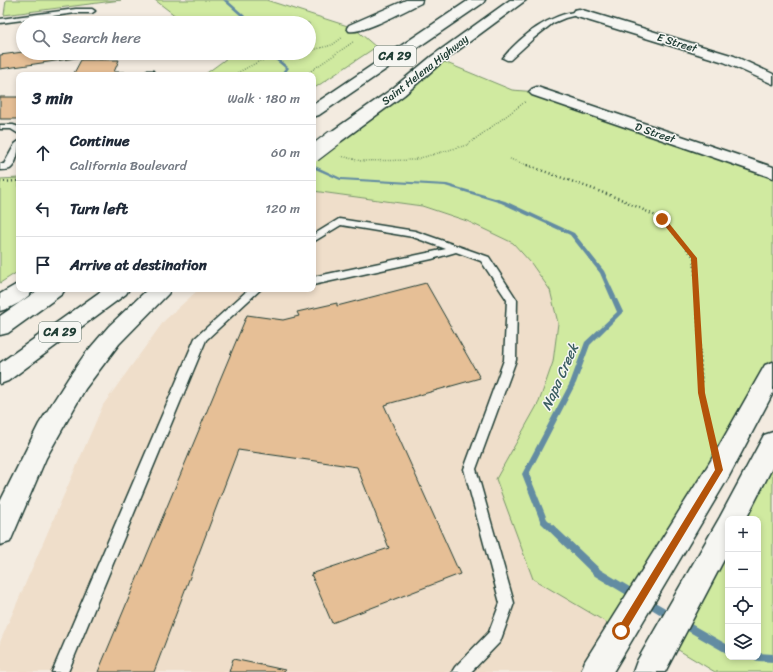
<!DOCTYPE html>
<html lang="en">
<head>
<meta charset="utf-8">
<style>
	:root { --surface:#fff; --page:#f6f6f7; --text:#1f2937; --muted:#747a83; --line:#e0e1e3 }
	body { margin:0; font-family:Sriracha,sans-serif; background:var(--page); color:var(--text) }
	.controls { position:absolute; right:12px; bottom:12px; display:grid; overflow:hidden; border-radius:8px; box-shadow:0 2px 6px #0003 }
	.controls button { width:36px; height:36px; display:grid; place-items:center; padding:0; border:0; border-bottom:1px solid var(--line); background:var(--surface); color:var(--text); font:20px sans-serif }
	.stop { position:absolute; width:12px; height:12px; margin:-9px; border:3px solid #b45309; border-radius:50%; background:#fff }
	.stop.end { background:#b45309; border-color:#fff; box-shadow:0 1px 4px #0008 }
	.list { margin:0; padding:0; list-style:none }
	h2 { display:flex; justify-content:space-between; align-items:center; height:52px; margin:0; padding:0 16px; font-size:17px }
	h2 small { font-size:13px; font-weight:400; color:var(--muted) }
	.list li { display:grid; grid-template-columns:26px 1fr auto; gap:12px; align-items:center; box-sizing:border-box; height:56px; padding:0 16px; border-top:1px solid var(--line) }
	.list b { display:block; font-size:15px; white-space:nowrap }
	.list p { margin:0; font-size:13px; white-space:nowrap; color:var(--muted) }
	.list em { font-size:13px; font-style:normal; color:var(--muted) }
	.icon { flex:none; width:22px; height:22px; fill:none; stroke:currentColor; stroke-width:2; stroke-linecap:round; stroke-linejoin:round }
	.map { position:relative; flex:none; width:773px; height:672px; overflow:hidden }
	.search { position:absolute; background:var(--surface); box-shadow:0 2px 6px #0003; left:16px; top:16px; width:300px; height:44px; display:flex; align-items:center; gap:10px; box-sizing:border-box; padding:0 14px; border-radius:22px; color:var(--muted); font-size:15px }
	.panel { position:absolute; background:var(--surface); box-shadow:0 2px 6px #0003; left:16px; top:72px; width:300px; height:220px; border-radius:8px }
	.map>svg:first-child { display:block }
</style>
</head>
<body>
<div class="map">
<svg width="773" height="672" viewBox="0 0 773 672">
	<rect width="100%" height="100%" fill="#f3ebe0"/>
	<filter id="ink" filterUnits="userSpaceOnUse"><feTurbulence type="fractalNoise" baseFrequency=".025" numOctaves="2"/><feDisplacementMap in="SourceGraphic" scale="8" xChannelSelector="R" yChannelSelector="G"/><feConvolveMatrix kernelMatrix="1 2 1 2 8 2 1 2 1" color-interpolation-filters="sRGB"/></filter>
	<g filter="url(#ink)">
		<path fill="#efdeca" d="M313,191L422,206L467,221L513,243L531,263L550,290L558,323L553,362L539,402L496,480L621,631L596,672H0V642L103,405L164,321L199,289H313Z"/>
		<path fill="#d0eaa0" stroke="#78946a" d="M6,0H121L4,15Z
			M155,0H266L354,28L376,47L313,89V75H204L234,53H309V23H222L220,19L177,17Z
			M437,59L512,90L537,92L773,173V371L621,631L533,579L496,479L539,402L553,362L558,323L550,290L531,263L513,243L467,221L422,206L313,191V160Z
			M19,178V271L0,283V179Z
			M773,442V672H715L665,642L728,526V657H758V519H732Z"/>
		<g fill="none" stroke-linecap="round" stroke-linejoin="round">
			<path fill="#638ca2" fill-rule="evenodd" d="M223,0H227L253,23H249Z
				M267,53H271L288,67L289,68L284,75H280L285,68Z
				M313,165L341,178L447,184L505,201L574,233L604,271L623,312L590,345L576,383L529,474L547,519L601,570L638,592L639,595L638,598L635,599L632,598L595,576L541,523L522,474L570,383L585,342L617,312L600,273L570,235L501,203L445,186L340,180L313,168Z
				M646,597L674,613L675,616L674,619L671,620L668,619L643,604L642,601L643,598Z
				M682,619L728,645V654L679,626L678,623L679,620Z
				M758,653L773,654V662L758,661L755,660L754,657H758Z"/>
		</g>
		<path fill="#e6bf96" stroke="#1f3d34" d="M23,52V53H90V56L0,69V55Z
			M81,60H119L114,72H125L124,75H73Z
			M19,95V119H0V97H18Z
			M426,283L480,378L384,405L460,574L332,623L311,574L389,548L357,467L238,450L154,672H98L247,315L283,320L299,316L297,312L337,303V306Z
			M233,659L285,670L284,672H229Z"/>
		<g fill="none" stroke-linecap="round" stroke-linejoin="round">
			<defs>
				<path id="service" d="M76,9H92L95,11L92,13H76L0,23V19Z
					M579,11L581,12V14L565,18L553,23L534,38L510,60H507L503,58C522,35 549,15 579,11Z
					M147,71H153L154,75H146Z
					M0,125H13L19,127V134L11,129H0Z
					M19,141C19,149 17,164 10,169C8,170 3,170 0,170V164H4L15,144Z
					M339,219L415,231L489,257L517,300L516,360L476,469L514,603L500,642L471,672H452L455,667L489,632L500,603L464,469L504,360L507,300L481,261L456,252L432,259L313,285V277L446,249L413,237L341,225L313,242V235Z
					M249,289H261L206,340L68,672H52L195,338Z"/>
				<path id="minor" d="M406,0H422L421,3C406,10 363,34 349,31L347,28L349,25Z
					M579,9L734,56L773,74V84L724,62L574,16L572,13L574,10Z
					M537,87L773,167V178L532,95L529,92L532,89Z"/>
				<path id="tertiary" d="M773,362V393L728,478L613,672H581L585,661L710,462L765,365Z
					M773,432V466L746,519H728V552L665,672H633L637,661L720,517L764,435Z"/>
				<path id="motorway" d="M469,0H485L483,3L319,115L313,117V105Z
					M510,0H526L442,62L404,95L340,142L334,143L328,142L326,138L328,134L392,89L432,56Z
					M19,283V289H34C28,299 12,308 0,311V294Z
					M40,289H65L62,294L8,333L0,335V316Z
					M104,289H129L126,294L8,381L0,384V363Z
					M148,289H171L168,294L119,344L85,389L46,458L10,542L0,545V502L39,424L69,377L85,354L109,326Z"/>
			</defs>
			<use href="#service" stroke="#1f3d34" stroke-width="3"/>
			<use href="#minor" stroke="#1f3d34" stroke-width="3"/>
			<use href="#tertiary" stroke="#1f3d34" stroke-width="3"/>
			<use href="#motorway" stroke="#1f3d34" stroke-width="3"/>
			<path stroke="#1f3d34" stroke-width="1.5" stroke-dasharray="0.5 2" stroke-linecap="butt" d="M309,51L332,45L343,37
				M233,75L260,61L298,53
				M305,75L353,42
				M341,156L361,161L413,160L467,145L525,102
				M510,159L530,166"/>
			<path stroke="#1f3d34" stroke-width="2.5" stroke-dasharray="1 3" stroke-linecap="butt" d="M527,165L623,200L662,219L694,257L702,385
				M0,182L19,181"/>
			<path stroke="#1f3d34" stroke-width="3" stroke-dasharray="1 3.5" stroke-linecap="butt" d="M701,384L702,393L712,438"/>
			<use href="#service" fill="#f6f6f2" fill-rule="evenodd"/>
			<use href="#minor" fill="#f6f6f2" fill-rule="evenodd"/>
			<use href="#tertiary" fill="#f6f6f2" fill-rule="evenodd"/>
			<use href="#motorway" fill="#f6f6f2" fill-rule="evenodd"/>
			<defs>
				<path id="motorway-bridge" d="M313,154L334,138"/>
			</defs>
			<use href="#motorway-bridge" stroke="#1f3d34" stroke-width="18" stroke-linecap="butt"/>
			<use href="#motorway-bridge" stroke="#f6f6f2" stroke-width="16"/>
		</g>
	</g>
	<path fill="#b45309" d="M660,217H664L697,258L705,393L723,470L624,634L621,635L618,634L617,631L618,628L715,470L698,393L691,258L660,220Z"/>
	<g text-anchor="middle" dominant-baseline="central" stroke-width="3" stroke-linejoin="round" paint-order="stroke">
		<g font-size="11" fill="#1f3d34" stroke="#f6f6f2">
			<text transform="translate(677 43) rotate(17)">E Street</text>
			<text transform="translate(425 70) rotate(-38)">Saint Helena Highway</text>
			<text transform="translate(655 133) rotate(19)">D Street</text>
		</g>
		<g fill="#f6f6f2" stroke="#60746d" stroke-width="1">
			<rect x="374" y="46" width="42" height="20" rx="3"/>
			<rect x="39" y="322" width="42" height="20" rx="3"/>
		</g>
		<g font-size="12" font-weight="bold" fill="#1f3d34">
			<text x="395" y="56">CA 29</text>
			<text x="60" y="332">CA 29</text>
		</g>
		<g font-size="14" font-style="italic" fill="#3b5e62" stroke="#f6f6f2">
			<text transform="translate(560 377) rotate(-66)">Napa Creek</text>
		</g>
	</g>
</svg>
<div class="controls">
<button>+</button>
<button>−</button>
<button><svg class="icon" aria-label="locate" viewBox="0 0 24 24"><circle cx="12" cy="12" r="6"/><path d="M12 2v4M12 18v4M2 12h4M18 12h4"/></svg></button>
<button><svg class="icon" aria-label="layers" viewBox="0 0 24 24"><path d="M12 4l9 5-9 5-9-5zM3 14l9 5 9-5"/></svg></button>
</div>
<div class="stop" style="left:621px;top:631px"></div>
<div class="stop end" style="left:662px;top:219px"></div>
<div class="search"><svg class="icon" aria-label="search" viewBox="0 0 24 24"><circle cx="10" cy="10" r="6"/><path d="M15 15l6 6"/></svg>Search here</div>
<section class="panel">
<h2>3 min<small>Walk · 180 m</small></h2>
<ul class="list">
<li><svg class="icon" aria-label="ahead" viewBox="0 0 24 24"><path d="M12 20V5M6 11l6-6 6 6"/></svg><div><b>Continue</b><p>California Boulevard</p></div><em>60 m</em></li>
<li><svg class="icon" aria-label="left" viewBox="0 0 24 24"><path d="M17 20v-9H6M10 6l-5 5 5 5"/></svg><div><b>Turn left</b></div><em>120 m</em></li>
<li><svg class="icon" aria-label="arrive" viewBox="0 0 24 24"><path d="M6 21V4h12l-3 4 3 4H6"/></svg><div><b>Arrive at destination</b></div></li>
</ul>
</section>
</div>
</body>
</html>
